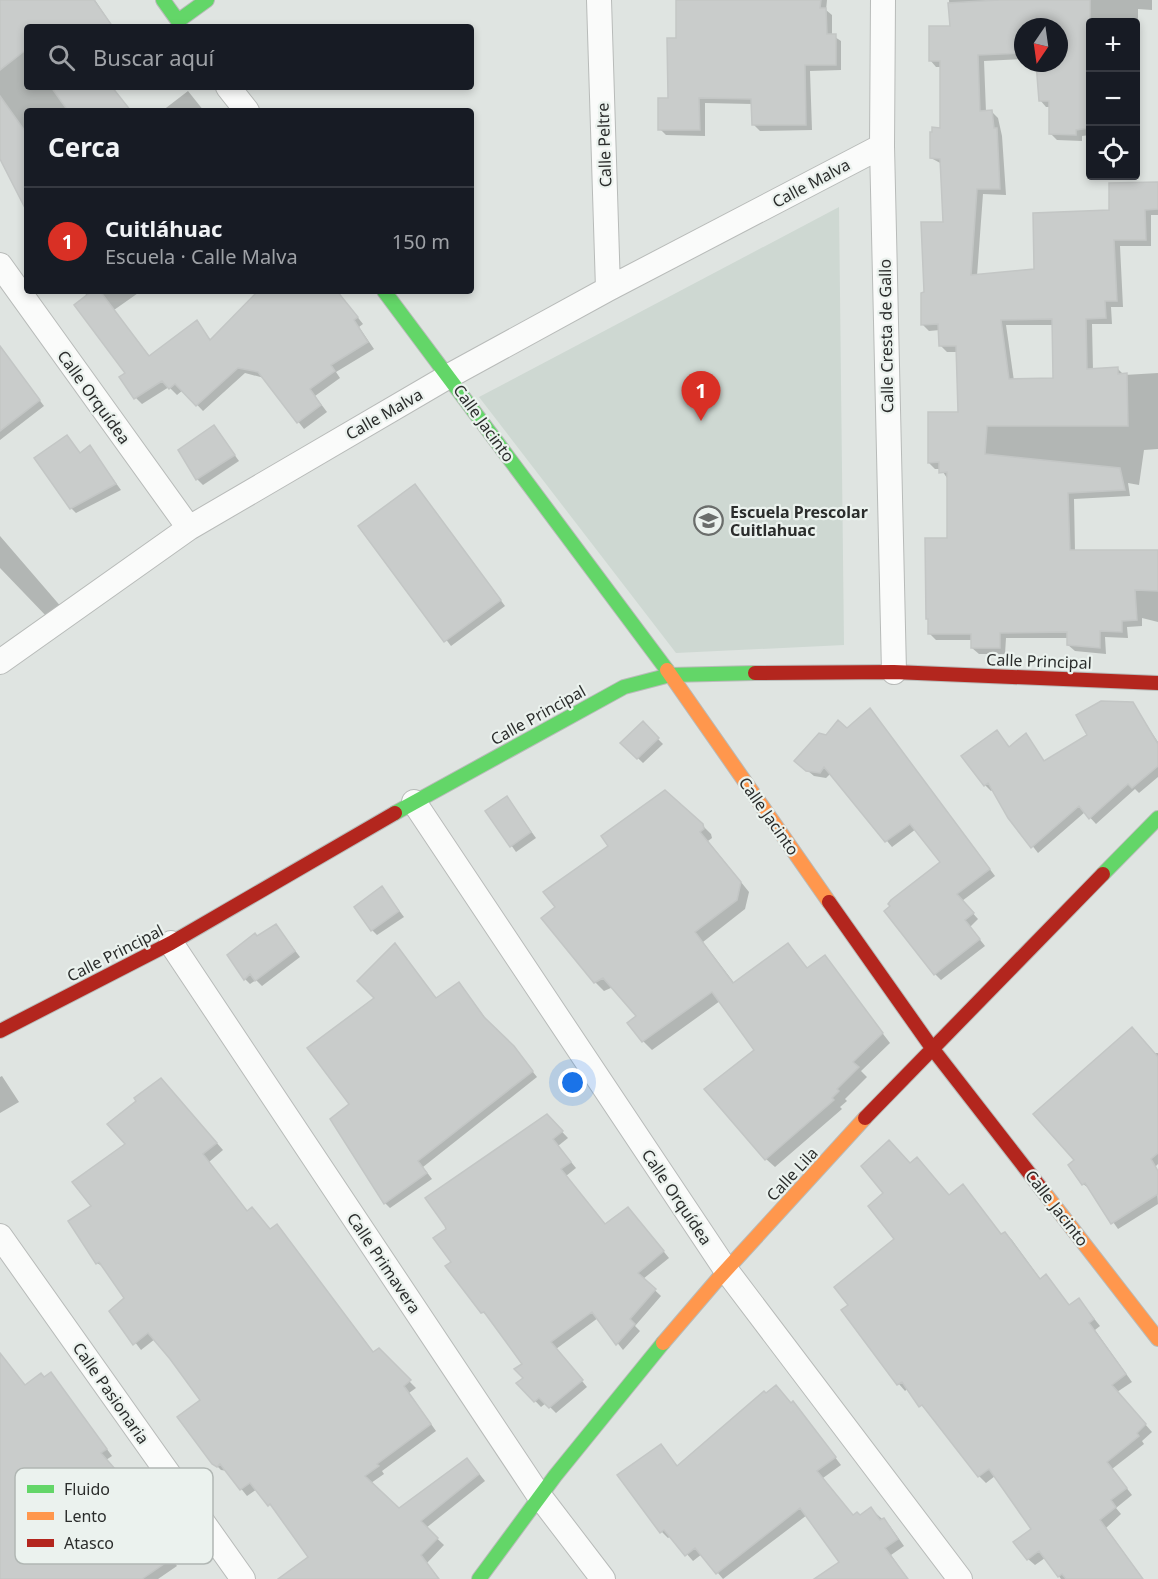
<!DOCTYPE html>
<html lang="es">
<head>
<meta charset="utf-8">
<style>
	:root { --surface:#171b24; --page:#242831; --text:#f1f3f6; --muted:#9ea1a6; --line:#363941; --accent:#d93025 }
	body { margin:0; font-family:"Noto Sans",sans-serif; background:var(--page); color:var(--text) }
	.controls { position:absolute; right:18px; top:18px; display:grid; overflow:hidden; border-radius:6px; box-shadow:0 3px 9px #0003 }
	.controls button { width:54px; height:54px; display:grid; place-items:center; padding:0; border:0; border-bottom:2px solid var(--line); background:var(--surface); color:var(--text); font:30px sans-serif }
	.compass { position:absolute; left:1014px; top:18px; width:54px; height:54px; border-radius:50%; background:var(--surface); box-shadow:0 3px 9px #0003; rotate:193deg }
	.you { position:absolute; left:573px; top:1083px; width:21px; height:21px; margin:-15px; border:4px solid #fff; border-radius:50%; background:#1a73e8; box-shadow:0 0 0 9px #1a73e833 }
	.badge { display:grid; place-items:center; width:39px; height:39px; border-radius:50%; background:var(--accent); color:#fff; font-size:20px; font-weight:700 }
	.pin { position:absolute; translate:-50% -50px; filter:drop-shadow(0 2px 3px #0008) }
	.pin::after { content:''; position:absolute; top:32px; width:21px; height:18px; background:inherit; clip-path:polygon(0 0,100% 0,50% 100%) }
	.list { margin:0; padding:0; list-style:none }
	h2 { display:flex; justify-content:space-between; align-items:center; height:78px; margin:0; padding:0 24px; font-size:26px }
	h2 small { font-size:20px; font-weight:400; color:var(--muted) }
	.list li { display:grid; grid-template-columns:39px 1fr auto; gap:18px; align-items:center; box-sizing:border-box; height:108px; padding:0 24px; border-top:2px solid var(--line) }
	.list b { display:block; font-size:22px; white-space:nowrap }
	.list p { margin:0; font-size:20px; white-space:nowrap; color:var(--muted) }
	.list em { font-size:20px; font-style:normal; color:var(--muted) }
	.icon { flex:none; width:33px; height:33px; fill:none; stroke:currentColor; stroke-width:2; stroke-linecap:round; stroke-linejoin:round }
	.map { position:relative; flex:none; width:1158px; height:1579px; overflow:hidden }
	.search { position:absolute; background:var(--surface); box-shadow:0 3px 9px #0003; left:24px; top:24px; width:450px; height:66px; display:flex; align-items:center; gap:15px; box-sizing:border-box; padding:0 21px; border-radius:6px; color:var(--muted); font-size:22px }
	.panel { position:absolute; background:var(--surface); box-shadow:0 3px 9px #0003; left:24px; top:108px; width:450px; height:186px; border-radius:6px }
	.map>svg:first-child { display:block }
</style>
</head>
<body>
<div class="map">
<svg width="1158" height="1579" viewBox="0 0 1158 1579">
	<rect width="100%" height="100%" fill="#dfe4e1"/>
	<path fill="#ced8d2" d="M839,207L844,645L676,653L479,397Z"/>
	<path fill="#0003" fill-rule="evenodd" d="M0,0H95L113,27H27V87H112L127,106L120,111H27V200L0,155Z
		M677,0H827L826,10L832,15V35L841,41V70L810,71L812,130L760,131L754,125L752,104L705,103V136L666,135L660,129L669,99L678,39Z
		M949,0H1152V10L1138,9V30H1136V22H1090V135L1082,136V141L1057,140L1051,134V107H1046L1040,100L1038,63H1059V27H1023V59L984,61L986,112H992L998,118L1002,136L1006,195L983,194L977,276L1035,270L1110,212L1158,183V215H1151V246H1120L1123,307H1111L1112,324H1092L1093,370L1118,369L1124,375L1158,373V449L1144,450L1139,485L1128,483L1130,496L1074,499L1075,551L1158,552V622L1142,618V626L1127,627L1128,638L1105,637L1106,654L1075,651L1068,645V638H1006L1005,654H979L972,648L973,640H936L930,634L949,539L947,478L941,469H935L929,463L960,414L958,352H947L941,346L940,330L929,331L923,325L926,294L944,223L942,164L931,158L941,129L942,67H936L930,60L951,27ZM1006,325H1053L1054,380L1014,381Z
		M188,91L204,111H162Z
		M84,291H141L114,310L150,357L197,322L211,341L258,294L256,291H337L363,324L359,327L374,349L336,372L340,378L315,396L327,412L304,429L264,378L245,373L203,411L183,390L177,395L169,387L142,404L136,398L127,374Z
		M0,366H14L44,406L0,440Z
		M214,427L239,461L203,485L197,479Z
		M67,437L81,454L90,447L121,490L76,513L71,508Z
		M420,491L505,606L451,646L360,526Z
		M0,536L63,609L49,619L0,568Z
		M1132,703L1158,742V777L1139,793L1135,789L1096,824L1085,812L1038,853L1010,817L994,789L991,791L985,785L997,732L1010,748L1026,735L1045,762L1089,735Z
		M875,716L995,876L962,901L978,919L970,927L985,946L941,980L935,974L942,862L916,829L892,847L831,773L826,778L814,776L802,766L827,736L847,730Z
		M642,723L663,744L643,763L622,743Z
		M507,798L536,838L516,852L487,811Z
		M702,825L711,834L712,838L708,841L749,892L745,909L703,942L735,984L788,945L808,969L824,957L890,1043L861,1071L867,1077L845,1099L847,1101L840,1107L842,1109L775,1167L766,1159L756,1050L720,1001L652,1050L643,1041L638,1016L613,987L604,991L595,982Z
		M387,894L404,917L377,935L372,930Z
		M281,932L300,957L262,986L256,980L250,984L245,979L257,938Z
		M400,951L437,999L464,990L490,1024L519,1054L537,1077L423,1167L432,1179L390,1208L385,1203L351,1105L376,998Z
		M1153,1053H1158V1164L1156,1166L1158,1204L1118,1229L1090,1189L1083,1184L1076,1160Z
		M2,1076L19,1102L0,1113V1077Z
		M167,1086L223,1150L209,1162L248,1212L270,1231L283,1233L374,1353L378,1350L416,1388L409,1393L436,1431L382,1471L384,1474L371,1483L399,1510L473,1466L485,1481L426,1528L444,1545L427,1563L439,1579H301L310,1557L276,1510L257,1489L247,1496L227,1471L221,1470L214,1463L202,1401L155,1339L141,1350L111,1311L126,1299L105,1268L97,1263L93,1206L127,1144Z
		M547,1116L568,1138L558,1146L576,1168L566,1176L606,1226L634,1215L669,1258L643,1279L661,1296L635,1326L640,1331L623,1350L598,1318L556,1349L587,1387L556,1413L546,1403L541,1407L518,1383L526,1378L524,1364L490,1317L482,1312L453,1262L447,1229Z
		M910,1164L949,1196L963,1186L1002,1236L1005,1233L1012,1240L1041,1280L1046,1276L1070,1306L1085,1307L1100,1326L1095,1330L1132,1382L1117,1392L1152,1432L1142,1441L1144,1444L1112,1469L1132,1495L1116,1508L1121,1514L1106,1528L1143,1579H1061L1045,1558L1035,1565L1028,1559L1033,1529L995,1476L986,1483L979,1476L908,1388L905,1391L899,1384L843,1310L850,1305L896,1240L885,1193Z
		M0,1353L25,1386L44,1379L57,1381L112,1456L106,1460L148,1509L139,1515L177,1566L158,1579H0Z
		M791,1404L799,1410L841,1465L823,1478L853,1517H860L871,1509L890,1526L904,1546L891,1555L908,1579H819L841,1563L807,1515L723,1579L702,1554L693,1561L671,1536L668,1538L662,1532L619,1475L661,1446L678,1467Z"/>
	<path fill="#c9cccb" stroke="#c3c6c5" stroke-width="1.5" fill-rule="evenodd" d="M0,0H94L113,27H27V49L0,70Z
		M676,0H821L820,8H826L827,34H836V65H805L806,125H752L751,99L699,98L700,130H658V98H668L667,38H676Z
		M999,0H1090V25H1087L1089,128L1076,130V135L1049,134V101H1039L1036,63H1059V27H1023V53L978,55L980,111L992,110L994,128H997L1000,189H977L971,275L1034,269L1033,213L1109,210V183L1158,182V209L1145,210L1146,240H1114L1117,301H1105L1106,318L1086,319L1087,369L1118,367V374L1127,373L1128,426H987L985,454L1120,468L1125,490L1068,493L1070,550H1158V591L1135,590L1137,620L1122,621V632L1100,631V648L1067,645V632L1000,633V648H971V634H928V619H926L925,538H947V472L939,473V462L928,463V412H958L956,346H939L938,324L921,325V293L924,292L921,222H943L940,159L930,158V132H932V127L940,128V61H929V26H950L948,3ZM1052,319L1053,378L1009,379L1001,320Z
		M51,87H112L131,111H68Z
		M0,96L27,134V212L0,159Z
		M92,291H100L149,356L197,320L210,340L258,291H337L358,317L354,320L368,342L331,365L335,371L310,389L321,405L297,423L258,372L238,368L196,406L175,384L169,389L162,381L134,399L119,377L125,373L74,305Z
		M0,346L40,400L0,431Z
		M214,425L235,455L196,480L178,450Z
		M67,435L80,453L90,445L116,484L70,509L34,458Z
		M415,484L501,600L444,642L358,526Z
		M1101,701L1133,702L1158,744V766L1132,788L1128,784L1089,819L1079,806L1031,848L1008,818L988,783L984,786L961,756L997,730L1009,747L1026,733L1044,761L1087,735L1076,715Z
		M870,708L990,869L957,894L974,913L965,920L980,939L934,975L884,911L890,906L888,904L891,900L940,862L910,824L885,842L824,767L820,773L806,771L794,761L819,733L826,735L838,720L847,728Z
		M643,721L659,738L637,759L620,743Z
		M665,790L703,824L704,829L700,832L741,882L737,900L695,932L733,983L788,943L807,968L825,955L883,1033L853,1062L859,1067L837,1089L839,1091L832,1098L834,1100L765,1160L704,1089L754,1050L712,992L642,1042L627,1023L636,1016L603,978L594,983L541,918L555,907L543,892L608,846L601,836Z
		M507,796L531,832L510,847L485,811Z
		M382,886L399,911L371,931L354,907Z
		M276,924L295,951L255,981L250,974L244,980L227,955L255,933L257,936Z
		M395,943L436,998L459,982L484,1017L514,1046L533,1071L418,1161L427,1173L384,1204L330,1119L349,1104L307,1048L374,998L357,981Z
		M1132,1027L1158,1057V1153L1151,1159L1158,1171V1194L1111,1224L1085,1183L1082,1185L1068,1165L1074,1160L1033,1114Z
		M161,1078L217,1143L203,1154L247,1211L252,1207L270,1229L277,1224L373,1352L379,1348L411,1380L404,1386L431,1424L377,1464L379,1466L365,1476L399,1508L467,1458L479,1474L421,1521L438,1538L421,1555L439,1579H278L308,1557L270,1504L268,1506L250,1483L240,1490L220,1464L217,1467L212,1464L177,1417L200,1400L170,1359L148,1333L133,1345L109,1311L124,1298L99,1262L96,1264L68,1221L91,1206L72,1182L125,1144L107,1124L136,1101L134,1098Z
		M547,1114L563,1131L553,1139L571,1162L561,1169L605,1224L628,1207L664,1251L638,1273L656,1289L630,1319L635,1324L616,1345L592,1312L551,1342L583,1380L549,1408L539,1398L534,1402L516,1383L523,1378L514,1369L522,1364L484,1312L481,1313L445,1266L451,1262L433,1238L446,1229L445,1226L425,1198Z
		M889,1140L910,1163L917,1157L949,1195L963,1184L1001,1234L1005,1232L1040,1279L1046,1274L1069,1305L1079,1298L1094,1319L1089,1323L1126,1374L1112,1385L1146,1424L1137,1433L1139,1436L1107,1462L1127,1488L1111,1500L1116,1507L1100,1520L1143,1579H1066L1062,1574L1058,1577L1039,1551L1027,1560L1013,1542L1031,1529L989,1469L978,1477L922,1405L919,1407L902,1382L897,1385L841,1310L848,1305L834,1287L894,1239L868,1206L883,1193L861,1166Z
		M0,1353L25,1385L41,1373L44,1377L51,1372L107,1449L101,1453L143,1501L134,1508L171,1559L142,1579H0Z
		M776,1385L791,1403L793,1401L836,1457L817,1471L853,1515L857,1512L860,1515L871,1507L880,1520L884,1518L898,1539L885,1548L908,1579H814L839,1562L800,1508L716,1574L695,1548L685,1556L664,1530L660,1533L617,1475L661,1444L677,1466L764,1391L766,1393Z"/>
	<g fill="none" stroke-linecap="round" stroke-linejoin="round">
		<defs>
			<path id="street" d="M599,0L608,289
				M883,0L882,146L894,672
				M228,87L247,111
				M0,265L189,528
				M0,662L189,528L449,376L608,289L882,146
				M414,802L726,1270L960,1579
				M171,943L538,1494L603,1579
				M0,1236L243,1579"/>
			<path id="fast" d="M163,0L178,21L207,0
				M384,291L667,670
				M395,813L624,687L670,675L755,673
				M1103,874L1158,818
				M479,1579L555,1476L663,1343"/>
			<path id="slow" d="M667,670L829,902
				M1040,1187L1158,1339
				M663,1343L717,1280L865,1118"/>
			<path id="jam" d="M755,673L894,672L1158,683
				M829,902L932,1048L1040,1187
				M0,1031L171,943L395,813
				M865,1118L1103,874"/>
		</defs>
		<use href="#street" stroke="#b8bbb9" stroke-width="26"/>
		<use href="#fast" stroke="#b8bbb9" stroke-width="16"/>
		<use href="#slow" stroke="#b8bbb9" stroke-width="16"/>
		<use href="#jam" stroke="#b8bbb9" stroke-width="16"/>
		<use href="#street" stroke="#fafbfa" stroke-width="24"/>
		<use href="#fast" stroke="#63d668" stroke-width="14"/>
		<use href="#slow" stroke="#ff974d" stroke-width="14"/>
		<use href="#jam" stroke="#b3261e" stroke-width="14"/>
	</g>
	<defs>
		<symbol id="school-ring" viewBox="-11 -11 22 22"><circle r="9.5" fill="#ebf2ee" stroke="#6a6d6b" stroke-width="1.5"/><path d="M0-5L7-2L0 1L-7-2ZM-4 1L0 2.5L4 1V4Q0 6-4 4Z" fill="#6a6d6b"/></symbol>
	</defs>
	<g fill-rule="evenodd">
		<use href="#school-ring" x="692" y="504" width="33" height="33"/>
	</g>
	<g text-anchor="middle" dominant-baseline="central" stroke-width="4.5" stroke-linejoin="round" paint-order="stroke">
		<g font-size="16" fill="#2b2d2c" stroke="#ebf2ee">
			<text transform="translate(604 145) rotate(-92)">Calle Peltre</text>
			<text transform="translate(811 183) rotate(-28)">Calle Malva</text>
			<text transform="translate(886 336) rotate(-91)">Calle Cresta de Gallo</text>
			<text transform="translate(94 397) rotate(54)">Calle Orquídea</text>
			<text transform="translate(384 414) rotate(-30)">Calle Malva</text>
			<text transform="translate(484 423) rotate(54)">Calle Jacinto</text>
			<text transform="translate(1039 661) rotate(2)">Calle Principal</text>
			<text transform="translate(538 715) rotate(-29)">Calle Principal</text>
			<text transform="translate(769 816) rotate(55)">Calle Jacinto</text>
			<text transform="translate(115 953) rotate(-27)">Calle Principal</text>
			<text transform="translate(792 1174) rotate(-47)">Calle Lila</text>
			<text transform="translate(677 1197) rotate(56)">Calle Orquídea</text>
			<text transform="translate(1057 1208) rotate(52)">Calle Jacinto</text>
			<text transform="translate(384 1263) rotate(56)">Calle Primavera</text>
			<text transform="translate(111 1393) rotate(55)">Calle Pasionaria</text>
		</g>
		<g font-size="16" font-weight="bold" fill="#2b2d2c" stroke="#ebf2ee" text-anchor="start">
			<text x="730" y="512">Escuela Prescolar<tspan x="730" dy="18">Cuitlahuac</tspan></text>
		</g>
	</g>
	<rect x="15" y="1468" width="198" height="96" rx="9" fill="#ebf2ee" stroke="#b1b7b4" stroke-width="1.5"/>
	<rect x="27" y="1485" width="27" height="8" fill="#63d668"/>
	<rect x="27" y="1512" width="27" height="8" fill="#ff974d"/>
	<rect x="27" y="1539" width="27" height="8" fill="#b3261e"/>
	<g font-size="16" fill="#2b2d2c">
		<text x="64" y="1495">Fluido</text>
		<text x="64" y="1522">Lento</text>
		<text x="64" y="1549">Atasco</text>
	</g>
</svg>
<div class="controls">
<button>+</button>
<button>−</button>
<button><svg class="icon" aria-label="locate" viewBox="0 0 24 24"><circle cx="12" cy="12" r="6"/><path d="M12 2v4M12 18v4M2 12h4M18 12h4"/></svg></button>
</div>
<svg class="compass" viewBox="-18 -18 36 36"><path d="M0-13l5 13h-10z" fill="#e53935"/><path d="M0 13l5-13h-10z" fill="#9ea1a6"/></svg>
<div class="you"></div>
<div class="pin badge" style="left:701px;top:421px">1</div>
<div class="search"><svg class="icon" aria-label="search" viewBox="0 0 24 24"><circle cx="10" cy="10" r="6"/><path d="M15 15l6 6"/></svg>Buscar aquí</div>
<section class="panel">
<h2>Cerca<small></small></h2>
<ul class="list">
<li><span class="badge">1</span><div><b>Cuitláhuac</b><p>Escuela · Calle Malva</p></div><em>150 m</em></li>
</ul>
</section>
</div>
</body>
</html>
